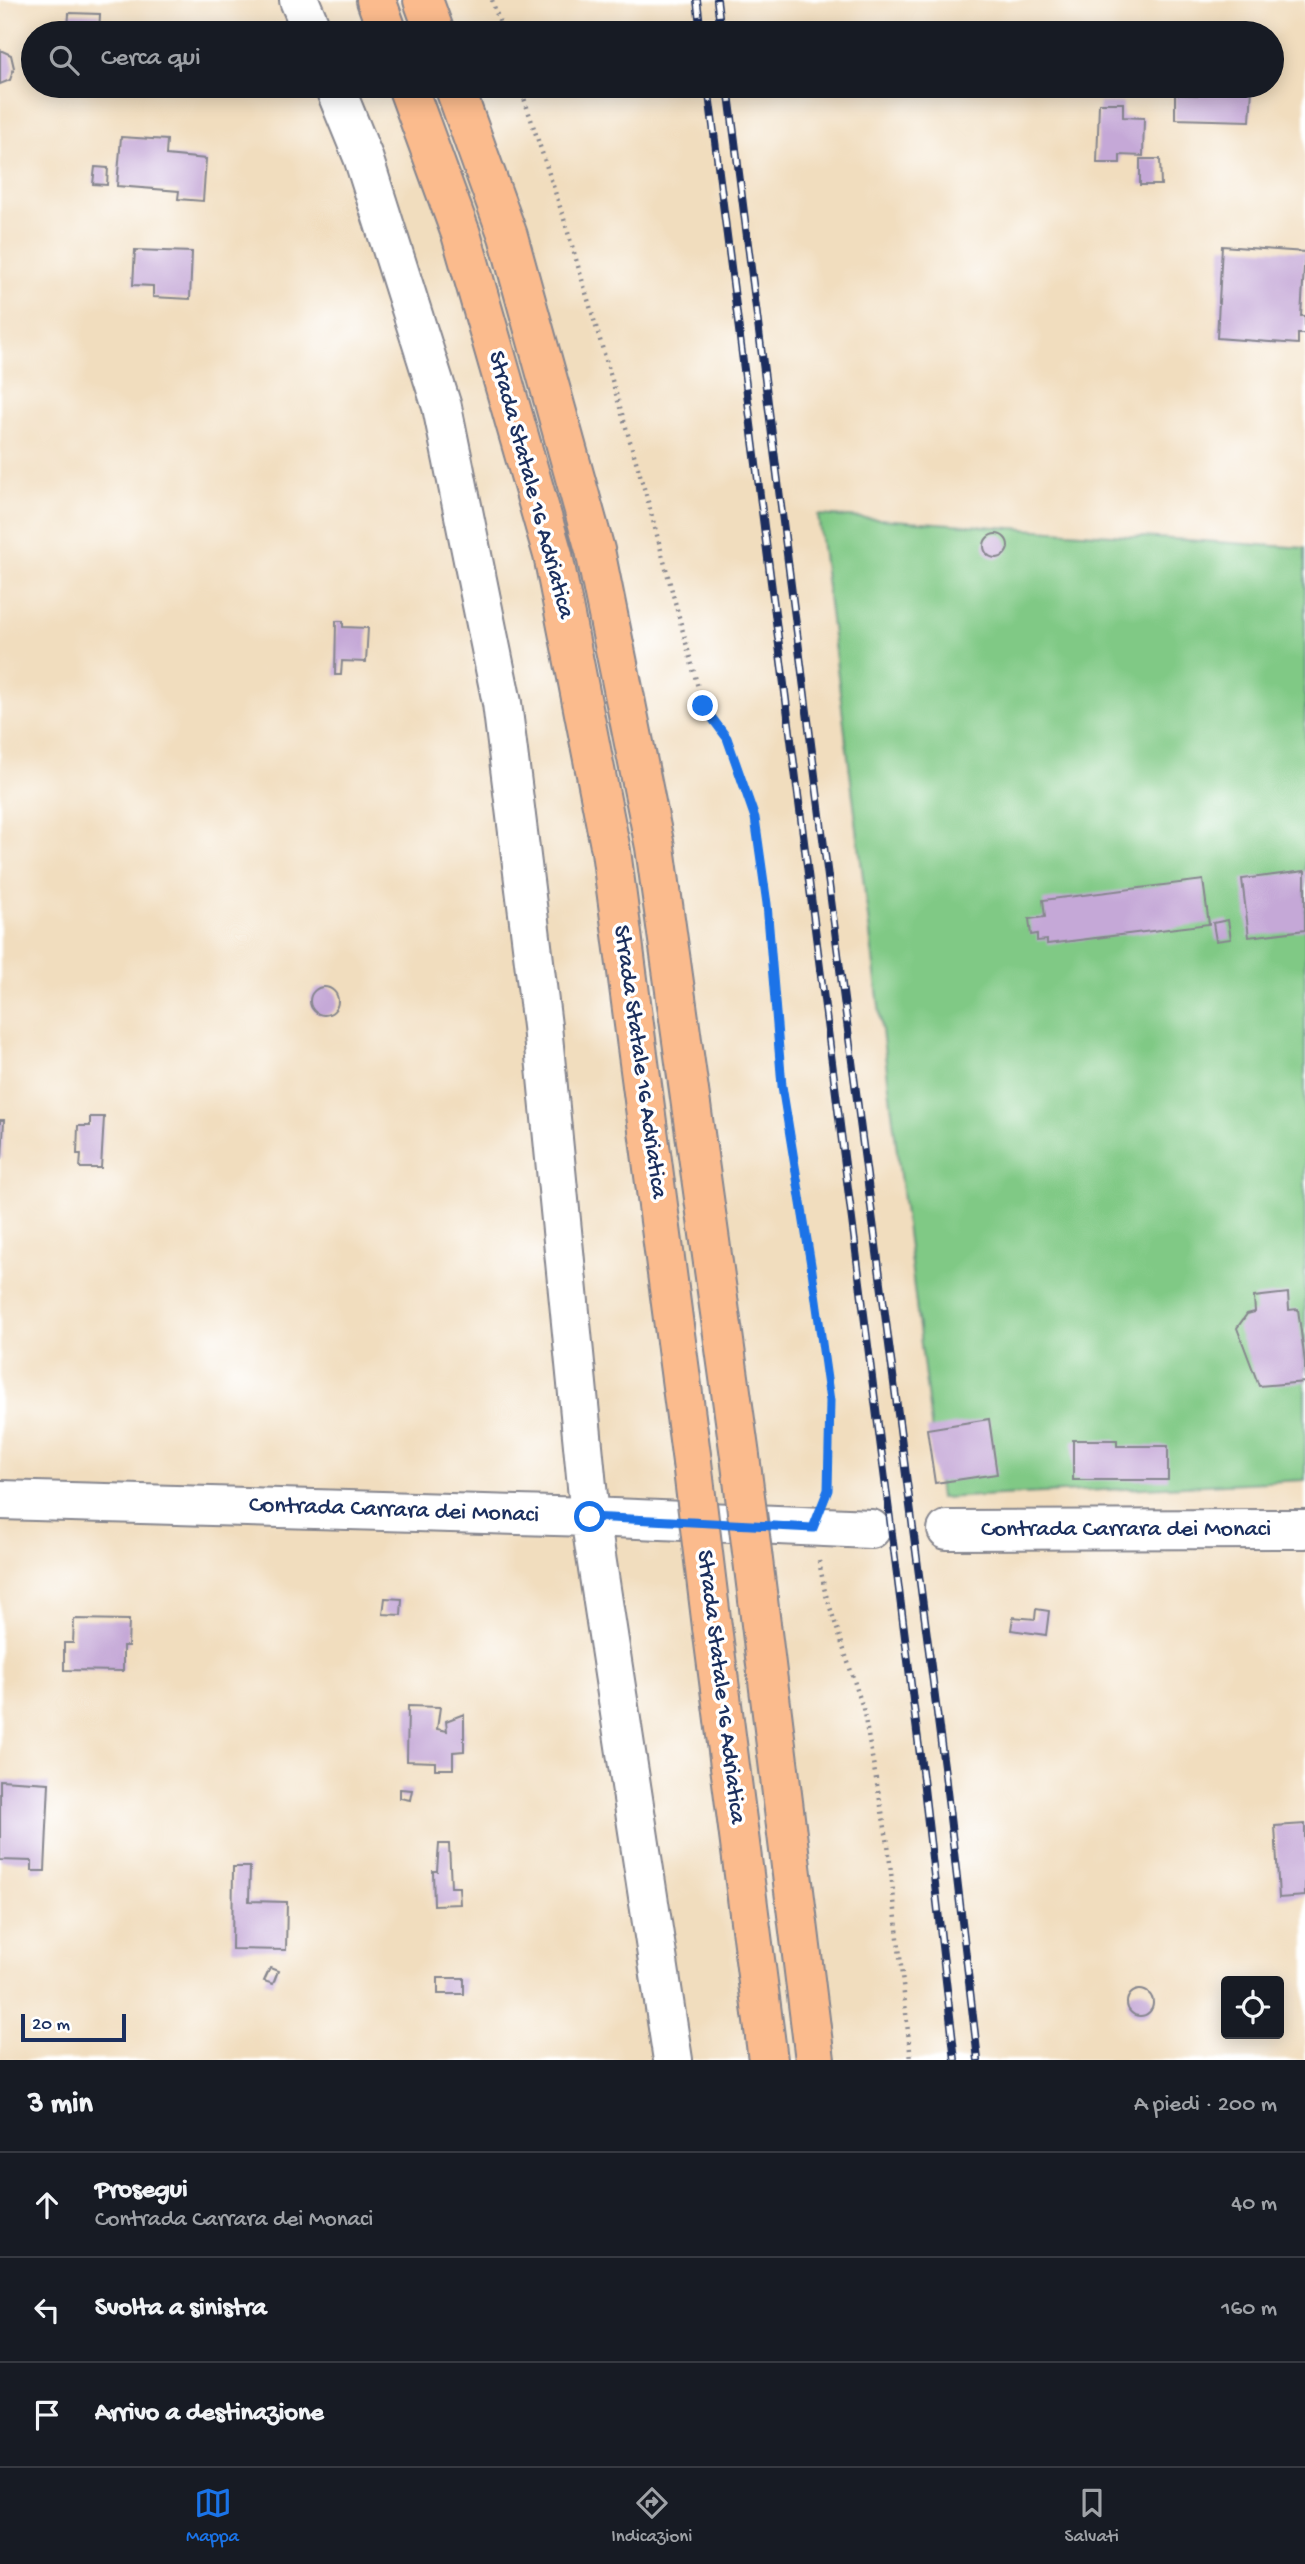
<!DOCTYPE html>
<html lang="it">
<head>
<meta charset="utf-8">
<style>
	:root { --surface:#171b24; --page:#242831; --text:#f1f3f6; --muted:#9ea1a6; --line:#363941; --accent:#1a73e8 }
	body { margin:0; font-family:"Gochi Hand",sans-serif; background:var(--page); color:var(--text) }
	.controls { position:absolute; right:21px; bottom:21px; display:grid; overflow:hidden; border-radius:7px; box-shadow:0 4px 18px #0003 }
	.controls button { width:63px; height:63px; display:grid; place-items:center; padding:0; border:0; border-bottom:2px solid var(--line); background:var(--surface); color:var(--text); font:35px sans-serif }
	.scale { position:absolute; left:21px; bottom:18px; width:105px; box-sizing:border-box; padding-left:7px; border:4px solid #1b2f5e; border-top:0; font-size:19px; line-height:24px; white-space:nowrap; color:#1b2f5e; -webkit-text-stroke:5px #fff; paint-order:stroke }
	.stop { position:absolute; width:21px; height:21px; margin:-16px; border:5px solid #1a73e8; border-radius:50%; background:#fff }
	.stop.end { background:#1a73e8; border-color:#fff; box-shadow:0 2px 7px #0008 }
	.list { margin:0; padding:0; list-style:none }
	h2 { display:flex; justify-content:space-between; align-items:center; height:91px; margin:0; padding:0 28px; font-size:30px }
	h2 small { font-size:23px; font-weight:400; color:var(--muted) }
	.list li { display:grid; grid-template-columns:46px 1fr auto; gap:21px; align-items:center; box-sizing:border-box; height:105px; padding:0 28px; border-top:2px solid var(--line) }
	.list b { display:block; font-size:26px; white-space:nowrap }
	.list p { margin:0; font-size:23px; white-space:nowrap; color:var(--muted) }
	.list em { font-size:23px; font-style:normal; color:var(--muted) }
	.icon { flex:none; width:38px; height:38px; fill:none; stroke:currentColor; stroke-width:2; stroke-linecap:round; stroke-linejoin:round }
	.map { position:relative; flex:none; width:1305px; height:2060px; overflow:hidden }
	.search { position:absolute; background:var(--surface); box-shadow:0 4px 18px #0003; left:21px; right:21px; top:21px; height:77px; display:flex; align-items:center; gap:18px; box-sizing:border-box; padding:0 24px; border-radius:38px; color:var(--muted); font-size:26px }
	.sheet { height:406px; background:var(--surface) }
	nav { display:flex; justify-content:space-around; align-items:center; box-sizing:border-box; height:98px; border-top:2px solid var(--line); background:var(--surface); font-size:19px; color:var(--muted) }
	nav a { display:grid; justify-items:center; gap:4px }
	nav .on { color:var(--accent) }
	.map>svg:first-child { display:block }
</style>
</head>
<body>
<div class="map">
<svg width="1305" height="2060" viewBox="0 0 1305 2060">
	<rect width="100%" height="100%" fill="#fff"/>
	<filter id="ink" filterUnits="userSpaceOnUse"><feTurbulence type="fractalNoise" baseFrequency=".0143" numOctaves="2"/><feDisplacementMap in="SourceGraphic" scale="14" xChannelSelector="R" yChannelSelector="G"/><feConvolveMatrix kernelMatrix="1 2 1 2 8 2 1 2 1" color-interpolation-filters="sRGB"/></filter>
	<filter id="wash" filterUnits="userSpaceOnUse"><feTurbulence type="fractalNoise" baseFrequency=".00686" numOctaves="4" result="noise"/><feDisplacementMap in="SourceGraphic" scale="28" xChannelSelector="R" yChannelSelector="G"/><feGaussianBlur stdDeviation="1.57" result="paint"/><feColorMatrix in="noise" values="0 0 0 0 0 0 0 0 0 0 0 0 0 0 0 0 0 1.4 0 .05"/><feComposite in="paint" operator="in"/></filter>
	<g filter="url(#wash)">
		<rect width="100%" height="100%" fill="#f1ddbe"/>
		<path fill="#80c985" stroke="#4e7c72" stroke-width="2" d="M818,515L1305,548V1480L940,1498Z"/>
		<g id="blocks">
			<path fill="#c5a8d7" d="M69,13L100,14L99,33H68Z
				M1176,25L1231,26V33H1156L1155,30Z
				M0,50L11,55L14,68L10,80L0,84Z
				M1199,86H1242L1252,89L1250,121L1175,119V94L1198,95Z
				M1099,103H1123V117L1144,118L1143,156L1120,155V163H1097Z
				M121,137L167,140L166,155L206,159L203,201L178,199L179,191L117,186Z
				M1140,159H1160L1161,185H1140Z
				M95,167L108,168L107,185L93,184Z
				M1222,246L1305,252L1301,316H1305V334H1298V344L1217,338Z
				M135,250L192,252L190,299L153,297V286L133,285Z
				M984 546a12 12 0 1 1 24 0a12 12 0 1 1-24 0Z
				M336,621H343V627L368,628L366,662L342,661L341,675H335Z
				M1305,871V930L1249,937L1242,879Z
				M1203,880L1209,924L1047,944V940L1037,941V934L1031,935L1029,919L1045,917L1043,900Z
				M1228,920L1231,939L1216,941L1213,923Z
				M310 1001a14 14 0 1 1 28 0a14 14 0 1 1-28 0Z
				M90,1117H104L101,1168H80L81,1154H77L78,1126H90Z
				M0,1120H4L2,1158H0Z
				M1288,1293L1289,1310L1298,1309L1305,1362V1382L1259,1386L1237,1328L1247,1314L1255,1312L1254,1297Z
				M989,1419L997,1474L935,1483L927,1429Z
				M1073,1440H1117V1446H1168V1480H1073Z
				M385,1598L402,1599L401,1615L383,1614Z
				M1036,1609L1049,1611L1046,1635L1011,1630L1013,1617L1035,1619Z
				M74,1619L129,1620L128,1646H123V1671L64,1670V1643H73Z
				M408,1706L440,1707L437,1729L447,1731L446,1721L464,1714V1751L453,1752V1769H435V1762L407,1761Z
				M0,1780L49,1783L45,1871H32V1861L0,1860Z
				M400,1789L412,1790L410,1800L400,1798Z
				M1305,1824V1896L1279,1898L1275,1826Z
				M439,1844H449L451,1887H459L460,1904L434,1905L433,1871H437Z
				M233,1867H250L249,1901L287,1902L286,1950L232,1949Z
				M270,1968L278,1971L273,1984L264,1981Z
				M438,1978H464V1994H438Z
				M1127 2003a13 13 0 1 1 26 0a13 13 0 1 1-26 0Z"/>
		</g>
	</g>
	<g filter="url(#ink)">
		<use href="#blocks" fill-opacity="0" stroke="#86868e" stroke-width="2"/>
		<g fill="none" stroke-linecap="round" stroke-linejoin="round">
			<defs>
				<path id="street" d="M299,0L313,33
					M334,86L363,157L442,407L502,703L542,1026L590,1517L673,2060
					M0,1500L590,1517L871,1529
					M947,1530L1305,1529"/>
				<path id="highway" d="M376,0L388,33
					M423,0L435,33
					M407,86L461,234L553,555L611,851L692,1462
					M454,86L508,236L595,550L655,847L740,1456
					M758,1600L815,2060
					M712,1627L768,2060"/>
			</defs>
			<use href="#street" stroke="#86868e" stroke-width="42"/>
			<use href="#highway" stroke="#86868e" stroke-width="42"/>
			<path stroke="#86868e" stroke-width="4.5" stroke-dasharray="2 5" stroke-linecap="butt" d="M492,0L503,33
				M520,86L564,219L647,498L703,706L727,738L755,818L767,904L782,1086L812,1271L830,1401L828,1490
				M819,1561L825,1592L863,1708L888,1844L911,2060"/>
			<use href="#street" stroke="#fff" stroke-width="38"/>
			<use href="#highway" stroke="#fbbb8d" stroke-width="38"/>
			<defs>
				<path id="rail" d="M697,0L701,33
					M717,0L721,33
					M708,86L923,1779L955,2060
					M728,86L822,831L945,1774L978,2060"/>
			</defs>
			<use href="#rail" stroke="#1b2f5e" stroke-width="8"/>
			<use href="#rail" stroke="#fff" stroke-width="5" stroke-dasharray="16" stroke-linecap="butt"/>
			<defs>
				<path id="highway-bridge" d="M740,1456L758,1600
					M692,1462L712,1627"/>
			</defs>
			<use href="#highway-bridge" stroke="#86868e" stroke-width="42" stroke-linecap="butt"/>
			<use href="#highway-bridge" stroke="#fbbb8d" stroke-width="38"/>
		</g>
	</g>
	<g fill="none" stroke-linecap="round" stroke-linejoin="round" filter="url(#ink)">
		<path stroke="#1a73e8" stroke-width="9" d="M590,1517L813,1528L828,1490L830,1401L812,1271L782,1086L767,904L755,818L727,738L703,706"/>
	</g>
	<g text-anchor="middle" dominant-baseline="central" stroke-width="7" stroke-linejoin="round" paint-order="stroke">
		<g font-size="24" fill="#1b2f5e" stroke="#fff">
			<text transform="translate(530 485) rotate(75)">Strada Statale 16 Adriatica</text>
			<text transform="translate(639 1062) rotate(82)">Strada Statale 16 Adriatica</text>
			<text transform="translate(394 1511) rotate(2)">Contrada Carrara dei Monaci</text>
			<text x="1126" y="1530">Contrada Carrara dei Monaci</text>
			<text transform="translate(720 1687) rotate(83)">Strada Statale 16 Adriatica</text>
		</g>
	</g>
</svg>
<div class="controls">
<button><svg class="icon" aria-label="locate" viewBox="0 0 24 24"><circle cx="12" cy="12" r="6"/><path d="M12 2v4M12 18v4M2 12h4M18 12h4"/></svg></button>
</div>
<div class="scale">20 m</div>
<div class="stop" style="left:590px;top:1517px"></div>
<div class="stop end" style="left:703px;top:706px"></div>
<div class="search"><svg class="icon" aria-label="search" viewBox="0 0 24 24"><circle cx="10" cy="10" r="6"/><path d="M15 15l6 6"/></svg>Cerca qui</div>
</div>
<section class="sheet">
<h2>3 min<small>A piedi · 200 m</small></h2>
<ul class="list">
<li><svg class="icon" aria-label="ahead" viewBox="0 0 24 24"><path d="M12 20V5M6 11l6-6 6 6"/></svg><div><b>Prosegui</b><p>Contrada Carrara dei Monaci</p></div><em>40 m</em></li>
<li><svg class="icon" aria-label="left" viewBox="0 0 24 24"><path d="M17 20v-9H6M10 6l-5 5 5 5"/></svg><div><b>Svolta a sinistra</b></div><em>160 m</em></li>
<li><svg class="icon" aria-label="arrive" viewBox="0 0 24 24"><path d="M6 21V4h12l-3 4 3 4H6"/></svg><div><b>Arrivo a destinazione</b></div></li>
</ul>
</section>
<nav>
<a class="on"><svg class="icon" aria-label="map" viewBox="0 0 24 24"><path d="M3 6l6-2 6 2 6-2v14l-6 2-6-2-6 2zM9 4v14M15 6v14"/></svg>Mappa</a>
<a><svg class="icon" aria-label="directions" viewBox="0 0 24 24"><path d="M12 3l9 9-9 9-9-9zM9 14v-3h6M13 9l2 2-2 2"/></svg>Indicazioni</a>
<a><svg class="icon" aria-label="saved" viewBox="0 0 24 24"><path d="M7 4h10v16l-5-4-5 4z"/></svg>Salvati</a>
</nav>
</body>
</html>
